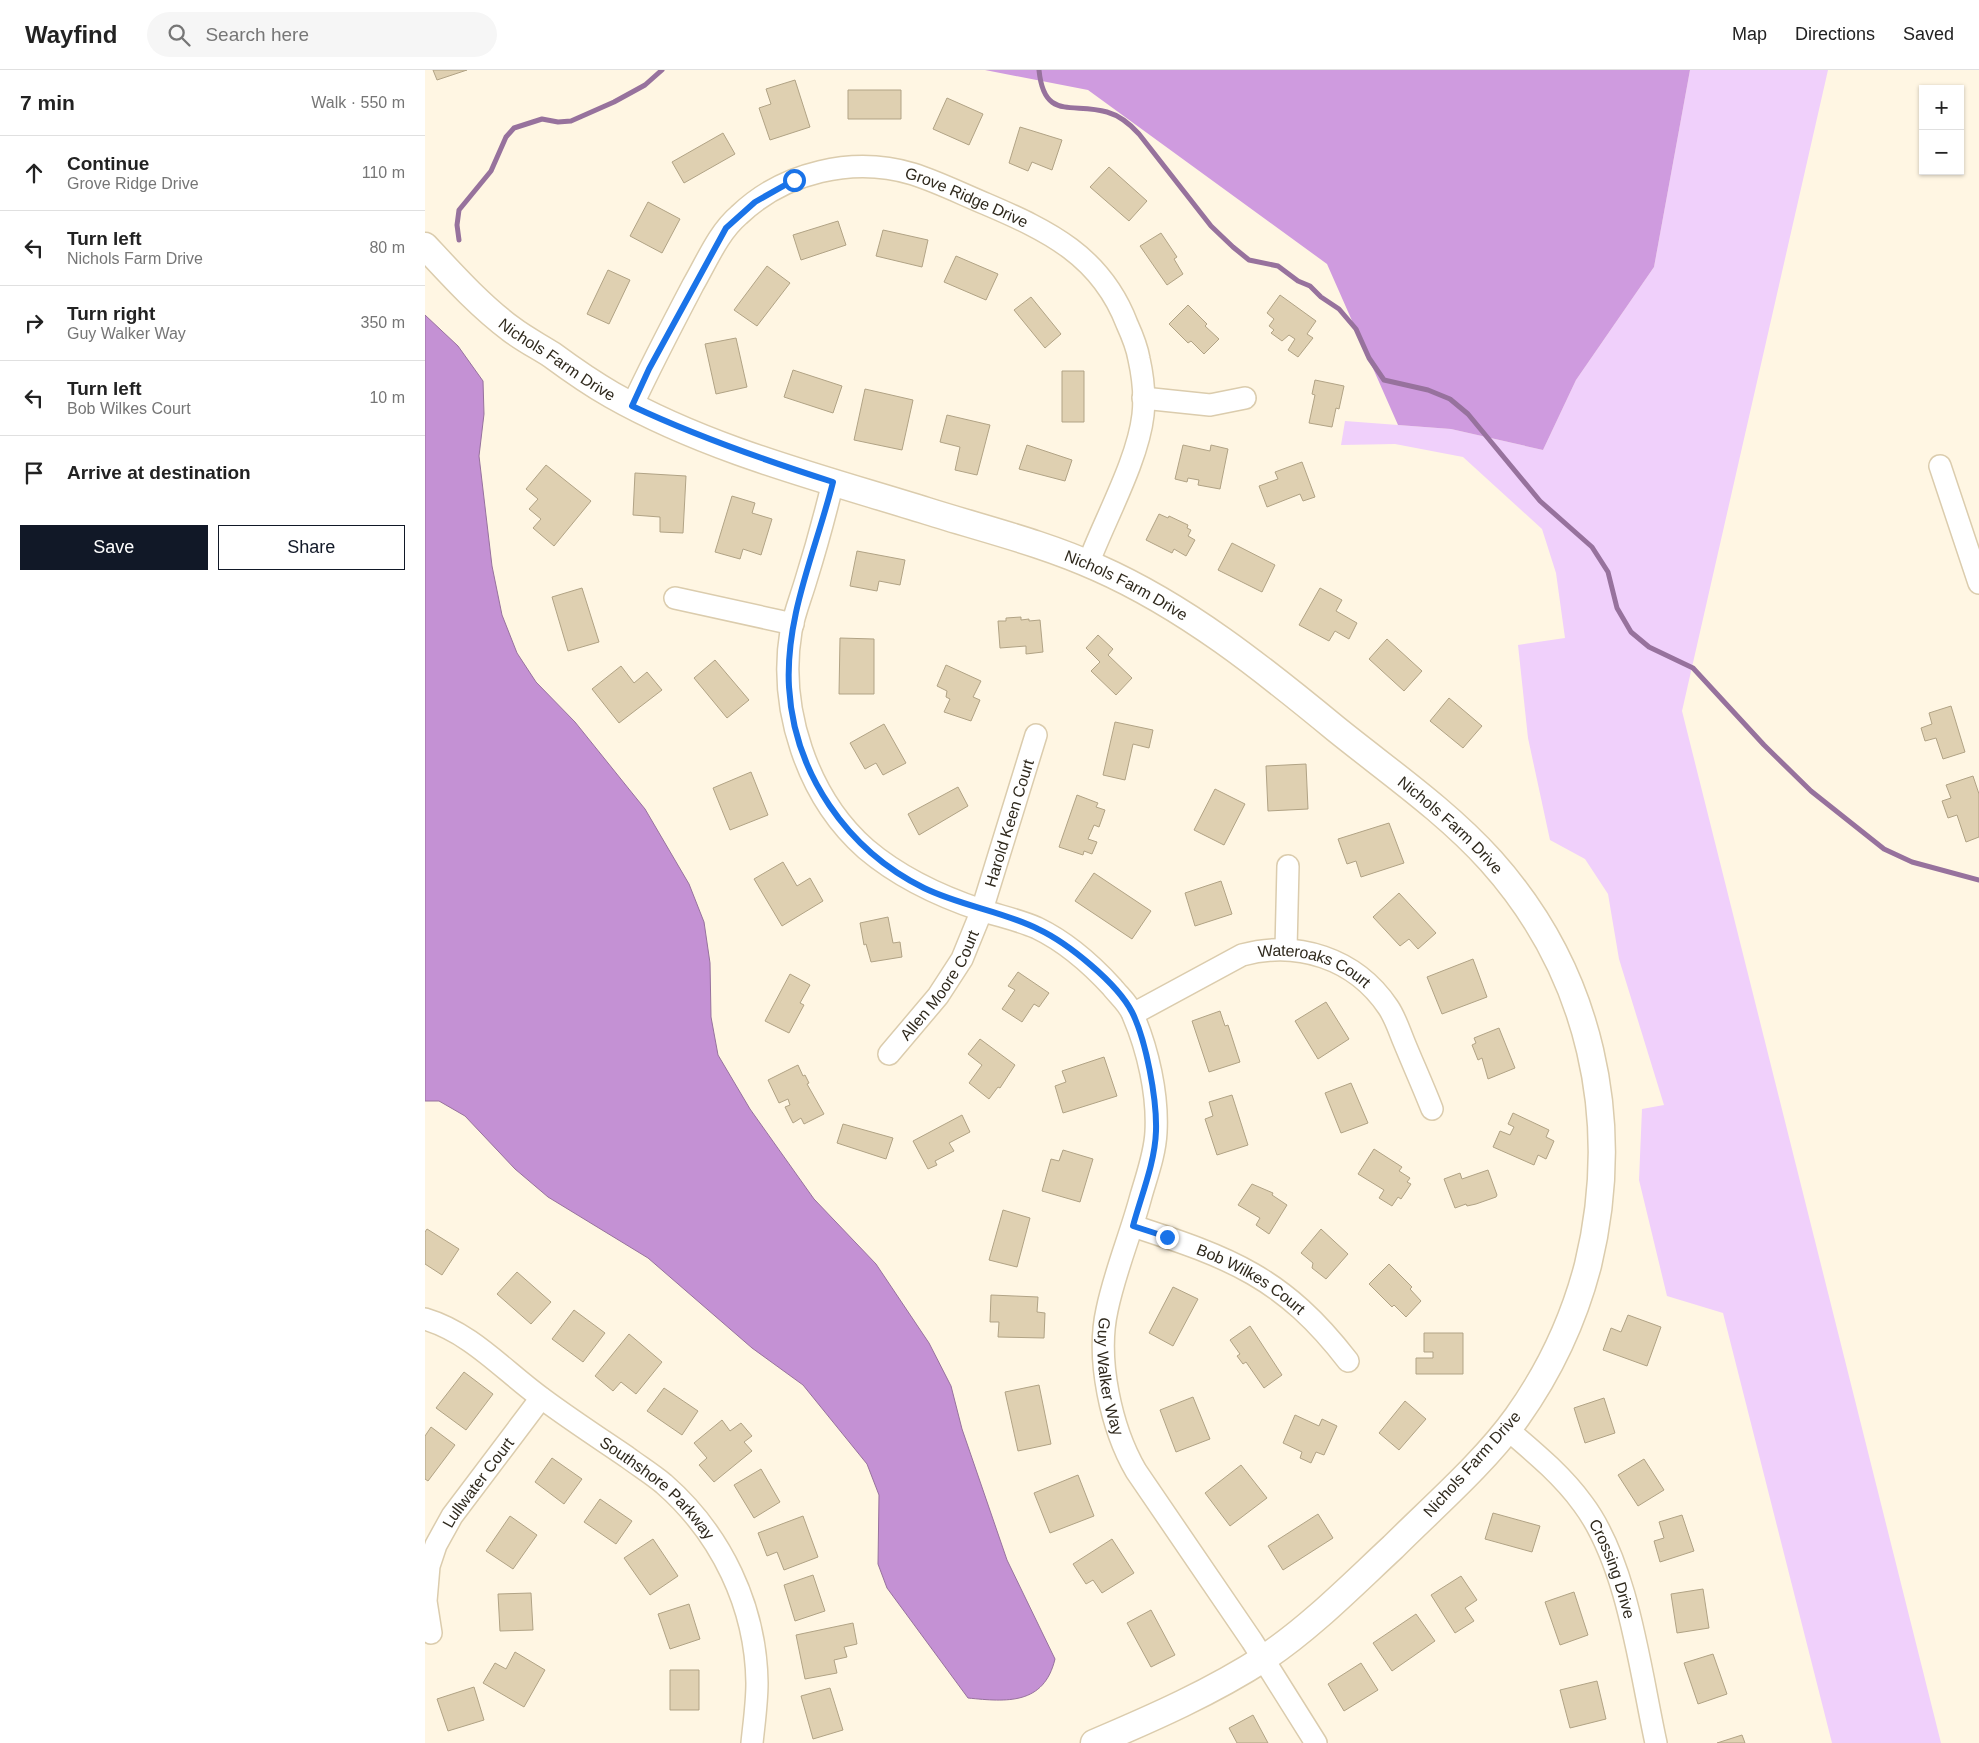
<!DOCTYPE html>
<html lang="en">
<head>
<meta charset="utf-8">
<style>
	:root { --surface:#fff; --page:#f6f6f6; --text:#222; --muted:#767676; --line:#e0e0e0; --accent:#111827 }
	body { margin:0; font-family:Helvetica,sans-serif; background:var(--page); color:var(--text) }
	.controls { position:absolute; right:15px; top:15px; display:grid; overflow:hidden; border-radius:0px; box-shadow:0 1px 4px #0004 }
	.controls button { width:45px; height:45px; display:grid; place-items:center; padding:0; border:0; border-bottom:1px solid var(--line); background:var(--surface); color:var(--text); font:25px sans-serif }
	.stop { position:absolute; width:15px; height:15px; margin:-11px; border:4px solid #1a73e8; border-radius:50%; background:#fff }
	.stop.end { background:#1a73e8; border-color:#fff; box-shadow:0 1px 5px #0008 }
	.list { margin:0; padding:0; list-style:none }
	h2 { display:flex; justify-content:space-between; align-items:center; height:65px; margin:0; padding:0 20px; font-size:21px }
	h2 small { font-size:16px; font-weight:400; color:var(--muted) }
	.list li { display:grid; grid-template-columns:32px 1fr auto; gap:15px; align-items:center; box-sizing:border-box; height:75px; padding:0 20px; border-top:1px solid var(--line) }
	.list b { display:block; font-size:19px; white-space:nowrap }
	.list p { margin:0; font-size:16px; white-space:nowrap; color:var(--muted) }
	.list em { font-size:16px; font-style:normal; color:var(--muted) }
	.actions { display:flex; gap:10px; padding:15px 20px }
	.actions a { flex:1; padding:11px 0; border:1px solid var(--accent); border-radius:0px; text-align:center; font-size:18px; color:var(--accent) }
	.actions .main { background:var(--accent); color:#fff }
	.icon { flex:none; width:28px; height:28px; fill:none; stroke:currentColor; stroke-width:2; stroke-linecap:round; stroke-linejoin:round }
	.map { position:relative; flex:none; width:1554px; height:1673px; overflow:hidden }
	header { display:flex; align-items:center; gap:30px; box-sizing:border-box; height:70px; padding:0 25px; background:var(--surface); border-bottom:1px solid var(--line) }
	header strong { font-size:24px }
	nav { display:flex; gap:28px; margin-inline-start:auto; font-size:18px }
	.search { width:350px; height:45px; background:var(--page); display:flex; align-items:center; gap:12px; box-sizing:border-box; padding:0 18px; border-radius:28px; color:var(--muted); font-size:19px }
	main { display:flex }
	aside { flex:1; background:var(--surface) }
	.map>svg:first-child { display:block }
</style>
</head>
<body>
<header>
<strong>Wayfind</strong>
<div class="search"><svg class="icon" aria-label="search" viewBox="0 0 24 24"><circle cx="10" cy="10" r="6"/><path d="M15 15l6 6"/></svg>Search here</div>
<nav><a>Map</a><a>Directions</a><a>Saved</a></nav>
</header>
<main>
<aside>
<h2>7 min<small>Walk · 550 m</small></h2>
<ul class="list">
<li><svg class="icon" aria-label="ahead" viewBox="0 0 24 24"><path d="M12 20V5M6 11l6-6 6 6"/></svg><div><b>Continue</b><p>Grove Ridge Drive</p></div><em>110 m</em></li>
<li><svg class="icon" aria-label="left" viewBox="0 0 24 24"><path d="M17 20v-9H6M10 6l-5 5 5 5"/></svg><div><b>Turn left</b><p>Nichols Farm Drive</p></div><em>80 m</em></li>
<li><svg class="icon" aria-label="right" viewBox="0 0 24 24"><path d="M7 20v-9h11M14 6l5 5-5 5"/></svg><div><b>Turn right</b><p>Guy Walker Way</p></div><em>350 m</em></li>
<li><svg class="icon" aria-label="left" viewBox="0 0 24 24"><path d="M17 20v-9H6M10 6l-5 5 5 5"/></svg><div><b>Turn left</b><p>Bob Wilkes Court</p></div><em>10 m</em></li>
<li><svg class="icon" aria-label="arrive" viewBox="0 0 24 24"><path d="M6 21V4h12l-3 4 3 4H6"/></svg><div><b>Arrive at destination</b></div></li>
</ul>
<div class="actions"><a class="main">Save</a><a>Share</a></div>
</aside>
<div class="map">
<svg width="1554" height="1673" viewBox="0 0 1554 1673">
	<rect width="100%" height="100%" fill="#fff6e3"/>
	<path fill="#f0d0fb" d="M1265,0H1403L1257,641L1516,1673H1407L1298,1243L1242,1226L1214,1110L1217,1039L1239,1035L1194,889L1183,824L1160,789L1125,770L1103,668L1093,575L1140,568L1131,503L1117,459L1038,387L970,374L916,375L920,351L1026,359L1118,380L1151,310L1229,197Z"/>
	<path fill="#cf9bdf" d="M560,0H1265L1229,197L1151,310L1118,380L1026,359L973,355L902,194L663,20Z"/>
	<path fill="#c491d4" stroke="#97729d" d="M0,245L33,276L58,311L59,344L54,386L67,496L77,545L92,583L111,612L150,652L220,739L264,814L279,852L285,893L286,947L293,985L325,1039L389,1129L451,1194L504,1273L526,1316L537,1359L582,1490L630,1589C619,1635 582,1632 543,1628L462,1518L453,1494L454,1425L442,1394L378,1315L327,1278L223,1188L123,1127L90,1099L40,1046L14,1031H0Z"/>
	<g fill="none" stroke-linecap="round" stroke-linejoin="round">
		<path stroke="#97729d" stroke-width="5" d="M614,0C619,51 647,32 682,42C696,46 705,54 714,64L786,156L808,177L824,190L853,196L873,211L885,216L896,227L914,239L931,259L944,288L959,310L1003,320L1025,329L1043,344L1115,431L1167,477L1183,502L1192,538L1206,562L1224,577L1268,598L1339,675L1386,721L1459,779L1487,792L1554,810
			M34,170L32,155L34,140L66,101L81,67L89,58L117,49L133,52L146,51L189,32L220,15L237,0"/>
	</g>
	<path fill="#dfd0b1" stroke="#b1a385" d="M8,0H42L12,10Z
		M370,10L385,57L345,70L334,38L346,34L341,19Z
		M423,20H476V49H423Z
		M522,28L558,44L544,75L508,59Z
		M595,57L637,70L627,100L607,92L603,101L584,93Z
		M298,63L310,84L259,113L247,92Z
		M684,97L722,131L704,151L665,117Z
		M223,132L255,149L237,183L205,166Z
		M413,151L421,175L376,190L368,165Z
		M458,160L503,170L497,197L451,186Z
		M736,163L752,187L749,189L758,204L742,215L715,176Z
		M531,186L573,204L561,230L519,212Z
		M342,196L365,213L332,256L309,240Z
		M183,200L205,210L184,254L162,244Z
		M855,225L891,251L882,264L888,268L873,287L863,280L870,269L864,265L857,271L846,263L849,260L844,256L849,249L842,243Z
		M606,227L636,264L620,278L589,240Z
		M763,235L782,254L780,256L794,269L779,284L766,271L763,273L744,254Z
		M311,268L322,317L291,324L280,274Z
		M368,300L417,316L408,343L359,327Z
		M637,301H659V352H637Z
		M890,310L919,316L914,339L911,338L907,357L884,353L890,325L887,324Z
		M440,319L488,330L477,380L429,370Z
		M522,345L565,355L552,405L530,400L535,377L515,372Z
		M602,375L647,390L640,411L594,399Z
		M758,375L785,381L786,375L803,379L795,419L773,415L774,410L763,408L762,412L750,409Z
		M877,392L890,427L878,431L875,424L842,437L834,416L853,409L850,402Z
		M121,395L166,431L129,476L108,458L116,449L104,439L113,429L101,419Z
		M210,403L261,406L258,463L235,462V447L208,445Z
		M307,426L330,433L327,443L347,449L336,485L318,479L315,489L290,482Z
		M734,444L743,448L744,446L763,455L762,458L766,460L763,466L770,470L761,486L749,479L747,483L721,470Z
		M807,473L850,495L837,522L793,500Z
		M432,481L480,490L475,515L454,511L452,521L425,516Z
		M157,518L174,572L143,581L127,527Z
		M895,518L917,530L911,541L932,553L924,569L910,561L904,571L874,555Z
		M596,547V550L604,549V551L615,550L618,582L601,584V576L575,578L573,551H581V548Z
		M673,565L688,579L683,585L707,608L691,625L666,601L675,592L661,578Z
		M415,568L449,569V624H414Z
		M962,569L997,601L979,621L944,589Z
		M290,590L324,630L302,648L269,608Z
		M521,595L556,611L548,627L555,630L546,651L519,642L525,629L521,627L522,621L512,616Z
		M196,596L209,613L222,602L237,620L194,653L167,619Z
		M1024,628L1057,656L1038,678L1005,651Z
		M1526,636L1540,682L1518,689L1511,668L1500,671L1496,658L1507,654L1504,643Z
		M690,652L728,660L724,678L708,674L700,710L678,705Z
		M459,654L481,693L458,705L451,693L440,699L425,673Z
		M881,694L883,739L843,741L841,696Z
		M326,702L343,745L305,760L288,718Z
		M1548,706L1554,724V767L1541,772L1532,745L1523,748L1517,731L1526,728L1521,715Z
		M533,717L543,736L494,765L483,744Z
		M790,719L820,734L799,775L769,760Z
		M652,725L673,733L671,737L680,740L674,757L669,755L663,769L672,772L667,784L659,781L658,785L634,777Z
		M964,753L979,793L936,807L931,791L922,794L913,769Z
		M358,792L372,816L385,808L398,831L357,856L329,809Z
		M669,803L726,841L707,869L650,831Z
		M796,811L807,844L770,856L760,823Z
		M974,823L1011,863L993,879L984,869L975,876L948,847Z
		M463,847L468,873L475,872L477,887L446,892L441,874L439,875L435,853Z
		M1048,889L1062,927L1017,944L1002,907Z
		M593,902L624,923L614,937L609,934L597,952L577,939L590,920L583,916Z
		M365,904L385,915L375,933L379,935L364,963L340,951Z
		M901,932L924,969L893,989L870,951Z
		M795,941L800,956L803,955L815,992L784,1002L767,951Z
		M1074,958L1090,998L1063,1009L1057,988L1053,990L1047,975L1051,973L1049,968Z
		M555,969L590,995L575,1018L573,1017L564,1029L544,1013L557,995L543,984Z
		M679,987L692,1026L638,1043L630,1016L641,1012L637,1001Z
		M373,995L378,1006L380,1005L384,1013L382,1014L399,1044L379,1054L376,1048L368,1053L360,1037L365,1035L363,1029L354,1033L343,1010Z
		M926,1013L943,1053L916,1063L900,1023Z
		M807,1025L823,1075L792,1085L780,1049L788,1046L784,1032Z
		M1088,1043L1124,1060L1121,1067L1129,1071L1121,1089L1113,1085L1109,1095L1068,1077L1075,1061L1085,1065L1089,1057L1083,1054Z
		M537,1045L545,1062L524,1073L529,1081L510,1091L512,1095L503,1099L488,1071Z
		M418,1054L468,1068L461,1089L412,1073Z
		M949,1079L977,1097L974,1101L985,1108L982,1112L986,1114L976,1129L973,1127L967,1136L954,1128L959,1120L933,1104Z
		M638,1080L668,1089L655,1132L617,1121L626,1089L634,1091Z
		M1063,1100L1072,1125L1071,1127L1051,1134L1042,1136L1041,1134L1030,1138L1019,1109L1035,1103L1037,1109Z
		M827,1114L848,1123L847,1125L862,1135L844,1164L831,1155L835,1148L813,1135Z
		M578,1140L605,1148L592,1197L564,1190Z
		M2,1159L34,1179L17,1205L0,1194V1162Z
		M896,1159L923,1184L901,1209L887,1198L888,1193L876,1183Z
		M964,1194L987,1217L985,1219L996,1231L981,1247L969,1235L967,1237L944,1214Z
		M92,1202L126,1232L106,1254L72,1224Z
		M748,1217L773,1229L748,1276L724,1263Z
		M566,1225L613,1227L612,1242L620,1243L619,1268L573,1267L574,1252H565Z
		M149,1240L180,1263L158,1292L127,1269Z
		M1203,1245L1236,1257L1222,1296L1178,1280L1186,1258L1196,1262Z
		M825,1256L857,1305L839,1318L821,1292L818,1294L812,1286L815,1284L805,1270Z
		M999,1263H1038V1304H991V1288H1008V1282H999Z
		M204,1264L237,1292L211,1324L196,1312L188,1321L170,1306Z
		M39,1302L68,1324L41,1360L11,1338Z
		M614,1315L626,1374L593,1381L580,1322Z
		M239,1318L273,1341L257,1365L222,1341Z
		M768,1327L785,1369L751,1382L735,1340Z
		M1179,1328L1190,1363L1160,1373L1149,1338Z
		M980,1331L1001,1349L974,1380L954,1363Z
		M870,1345L894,1356L897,1349L912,1356L899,1385L891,1382L886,1393L875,1388L877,1382L858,1373Z
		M297,1350L305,1361L316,1353L327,1366L319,1372L327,1381L289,1412L274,1395L282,1388L269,1373Z
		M6,1357L30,1375L3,1411L0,1409V1366Z
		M127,1388L157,1409L139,1434L110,1412Z
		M1219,1389L1239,1420L1213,1436L1193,1405Z
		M816,1395L842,1428L805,1456L780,1423Z
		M336,1399L355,1432L329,1448L309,1415Z
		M653,1405L669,1446L625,1463L609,1423Z
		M175,1429L207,1451L191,1474L159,1452Z
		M1068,1443L1115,1456L1107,1482L1060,1469Z
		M893,1444L908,1468L858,1500L843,1476Z
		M1257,1445L1269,1481L1235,1492L1229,1471L1239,1468L1234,1452Z
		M85,1446L112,1465L88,1499L61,1481Z
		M378,1446L393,1487L359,1500L352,1482L342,1486L333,1463Z
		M228,1469L253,1506L225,1525L199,1488Z
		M687,1469L709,1503L677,1523L668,1510L661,1514L648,1494Z
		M388,1505L400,1541L370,1551L359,1515Z
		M1036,1506L1052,1530L1040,1538L1049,1551L1030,1563L1006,1525Z
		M1278,1519L1284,1558L1252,1563L1246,1524Z
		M1149,1522L1163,1565L1135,1575L1120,1532Z
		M106,1523L108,1560L75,1561L73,1524Z
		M264,1534L275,1569L245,1579L233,1544Z
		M726,1540L750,1585L726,1597L702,1553Z
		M991,1544L1010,1571L967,1601L948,1573Z
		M428,1553L432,1574L419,1577L422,1587L409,1590L412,1603L380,1609L371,1565Z
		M90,1582L120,1600L99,1637L58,1613L70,1593L81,1599Z
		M1288,1584L1302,1624L1273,1634L1259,1593Z
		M936,1593L953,1620L919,1641L903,1614Z
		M245,1600H274V1640H245Z
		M1172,1611L1181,1649L1145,1658L1135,1620Z
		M49,1617L59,1650L23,1661L12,1629Z
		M405,1618L418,1660L388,1669L376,1626Z
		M828,1645L843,1673H812L804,1658Z
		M1317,1665L1320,1673H1292Z"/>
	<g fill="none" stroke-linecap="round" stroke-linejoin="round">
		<defs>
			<g id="minor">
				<path d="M718,328L785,335L820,328"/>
				<path id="s1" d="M207,336C226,295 247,255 268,215C282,191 293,163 314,145C359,102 428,86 488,104C513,112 537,124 561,134C624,161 676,186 702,254C707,265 712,277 714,289C718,307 720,327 718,345C713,390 680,449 663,494"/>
				<path d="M1515,396L1554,513"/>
				<path id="s2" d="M408,412C400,445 391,478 381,510C376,527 369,544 366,561C353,638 382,727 441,779C474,807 514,826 556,840C574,846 594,850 612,858C641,872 666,894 687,917C694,926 704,934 708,945C723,980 733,1024 731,1062C730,1084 722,1105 716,1126C706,1164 690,1201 682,1240C671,1289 686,1358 711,1401L827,1571L891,1673"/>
				<path d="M250,528L368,554"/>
				<path d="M861,879L863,796"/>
				<path id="s3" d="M708,944L817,885C872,870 930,888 963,937C970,947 974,960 979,972C988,994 998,1016 1007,1039"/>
				<path id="s4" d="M464,984L513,926L537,889L557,840L611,665"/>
				<path id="s5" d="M708,1156C806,1188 858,1207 923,1291"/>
				<path id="s6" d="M0,1249C47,1263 79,1301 118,1329C145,1349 174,1368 202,1387C214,1396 227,1404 239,1414C296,1464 331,1536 332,1613C332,1633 329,1653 327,1673"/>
				<path id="s7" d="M1082,1359C1109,1382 1137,1405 1158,1434C1203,1494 1215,1600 1231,1673"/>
				<path id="s8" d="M6,1563L1,1531L4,1496L11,1475L27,1446L116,1328"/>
			</g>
			<g id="tertiary">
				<path id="s9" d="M0,176C27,205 55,236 86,259C99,269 113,276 127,285C146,299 166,313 187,325C284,380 396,408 502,441C559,459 618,473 673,498C761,537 837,598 911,659C963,701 1021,741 1066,791C1166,903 1198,1050 1163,1195C1149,1249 1124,1302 1092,1347C1059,1393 1008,1437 968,1477C927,1515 887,1556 841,1587C787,1622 728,1648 669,1673"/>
			</g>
		</defs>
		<use href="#minor" stroke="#dbccad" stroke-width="24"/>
		<use href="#tertiary" stroke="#dbccad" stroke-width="29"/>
		<use href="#minor" stroke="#fff" stroke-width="21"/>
		<use href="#tertiary" stroke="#fff" stroke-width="26"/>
	</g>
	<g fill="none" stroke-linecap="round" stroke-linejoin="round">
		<path stroke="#1a73e8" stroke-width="6" d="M369,110L330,132L301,158L224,299L207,336C273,367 339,390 408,412C391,480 360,547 364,617C369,703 422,780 499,818C536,836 577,841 613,859C643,873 692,913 707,942C721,970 732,1029 731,1061C730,1093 716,1126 708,1156L742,1167"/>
	</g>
	<g text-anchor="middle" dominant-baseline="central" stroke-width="4" stroke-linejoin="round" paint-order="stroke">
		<g font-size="16" fill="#2f291d" stroke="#fff">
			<text stroke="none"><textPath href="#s1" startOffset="465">Grove Ridge Drive</textPath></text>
			<text stroke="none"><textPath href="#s9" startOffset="175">Nichols Farm Drive</textPath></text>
			<text stroke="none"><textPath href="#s9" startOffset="790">Nichols Farm Drive</textPath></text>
			<text stroke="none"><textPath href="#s4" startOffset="264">Harold Keen Court</textPath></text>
			<text stroke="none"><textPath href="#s9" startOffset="1195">Nichols Farm Drive</textPath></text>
			<text stroke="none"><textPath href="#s3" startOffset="200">Wateroaks Court</textPath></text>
			<text stroke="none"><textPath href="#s4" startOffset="86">Allen Moore Court</textPath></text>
			<text stroke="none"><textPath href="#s5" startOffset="130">Bob Wilkes Court</textPath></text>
			<text stroke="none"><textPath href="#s2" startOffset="1088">Guy Walker Way</textPath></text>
			<text transform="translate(1047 1394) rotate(-48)">Nichols Farm Drive</text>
			<text stroke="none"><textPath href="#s8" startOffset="165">Lullwater Court</textPath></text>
			<text stroke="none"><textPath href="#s6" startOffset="289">Southshore Parkway</textPath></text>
			<text stroke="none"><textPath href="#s7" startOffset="179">Crossing Drive</textPath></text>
		</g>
	</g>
</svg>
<div class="controls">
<button>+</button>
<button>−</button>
</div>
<div class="stop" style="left:369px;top:110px"></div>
<div class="stop end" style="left:742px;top:1167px"></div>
</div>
</main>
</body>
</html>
